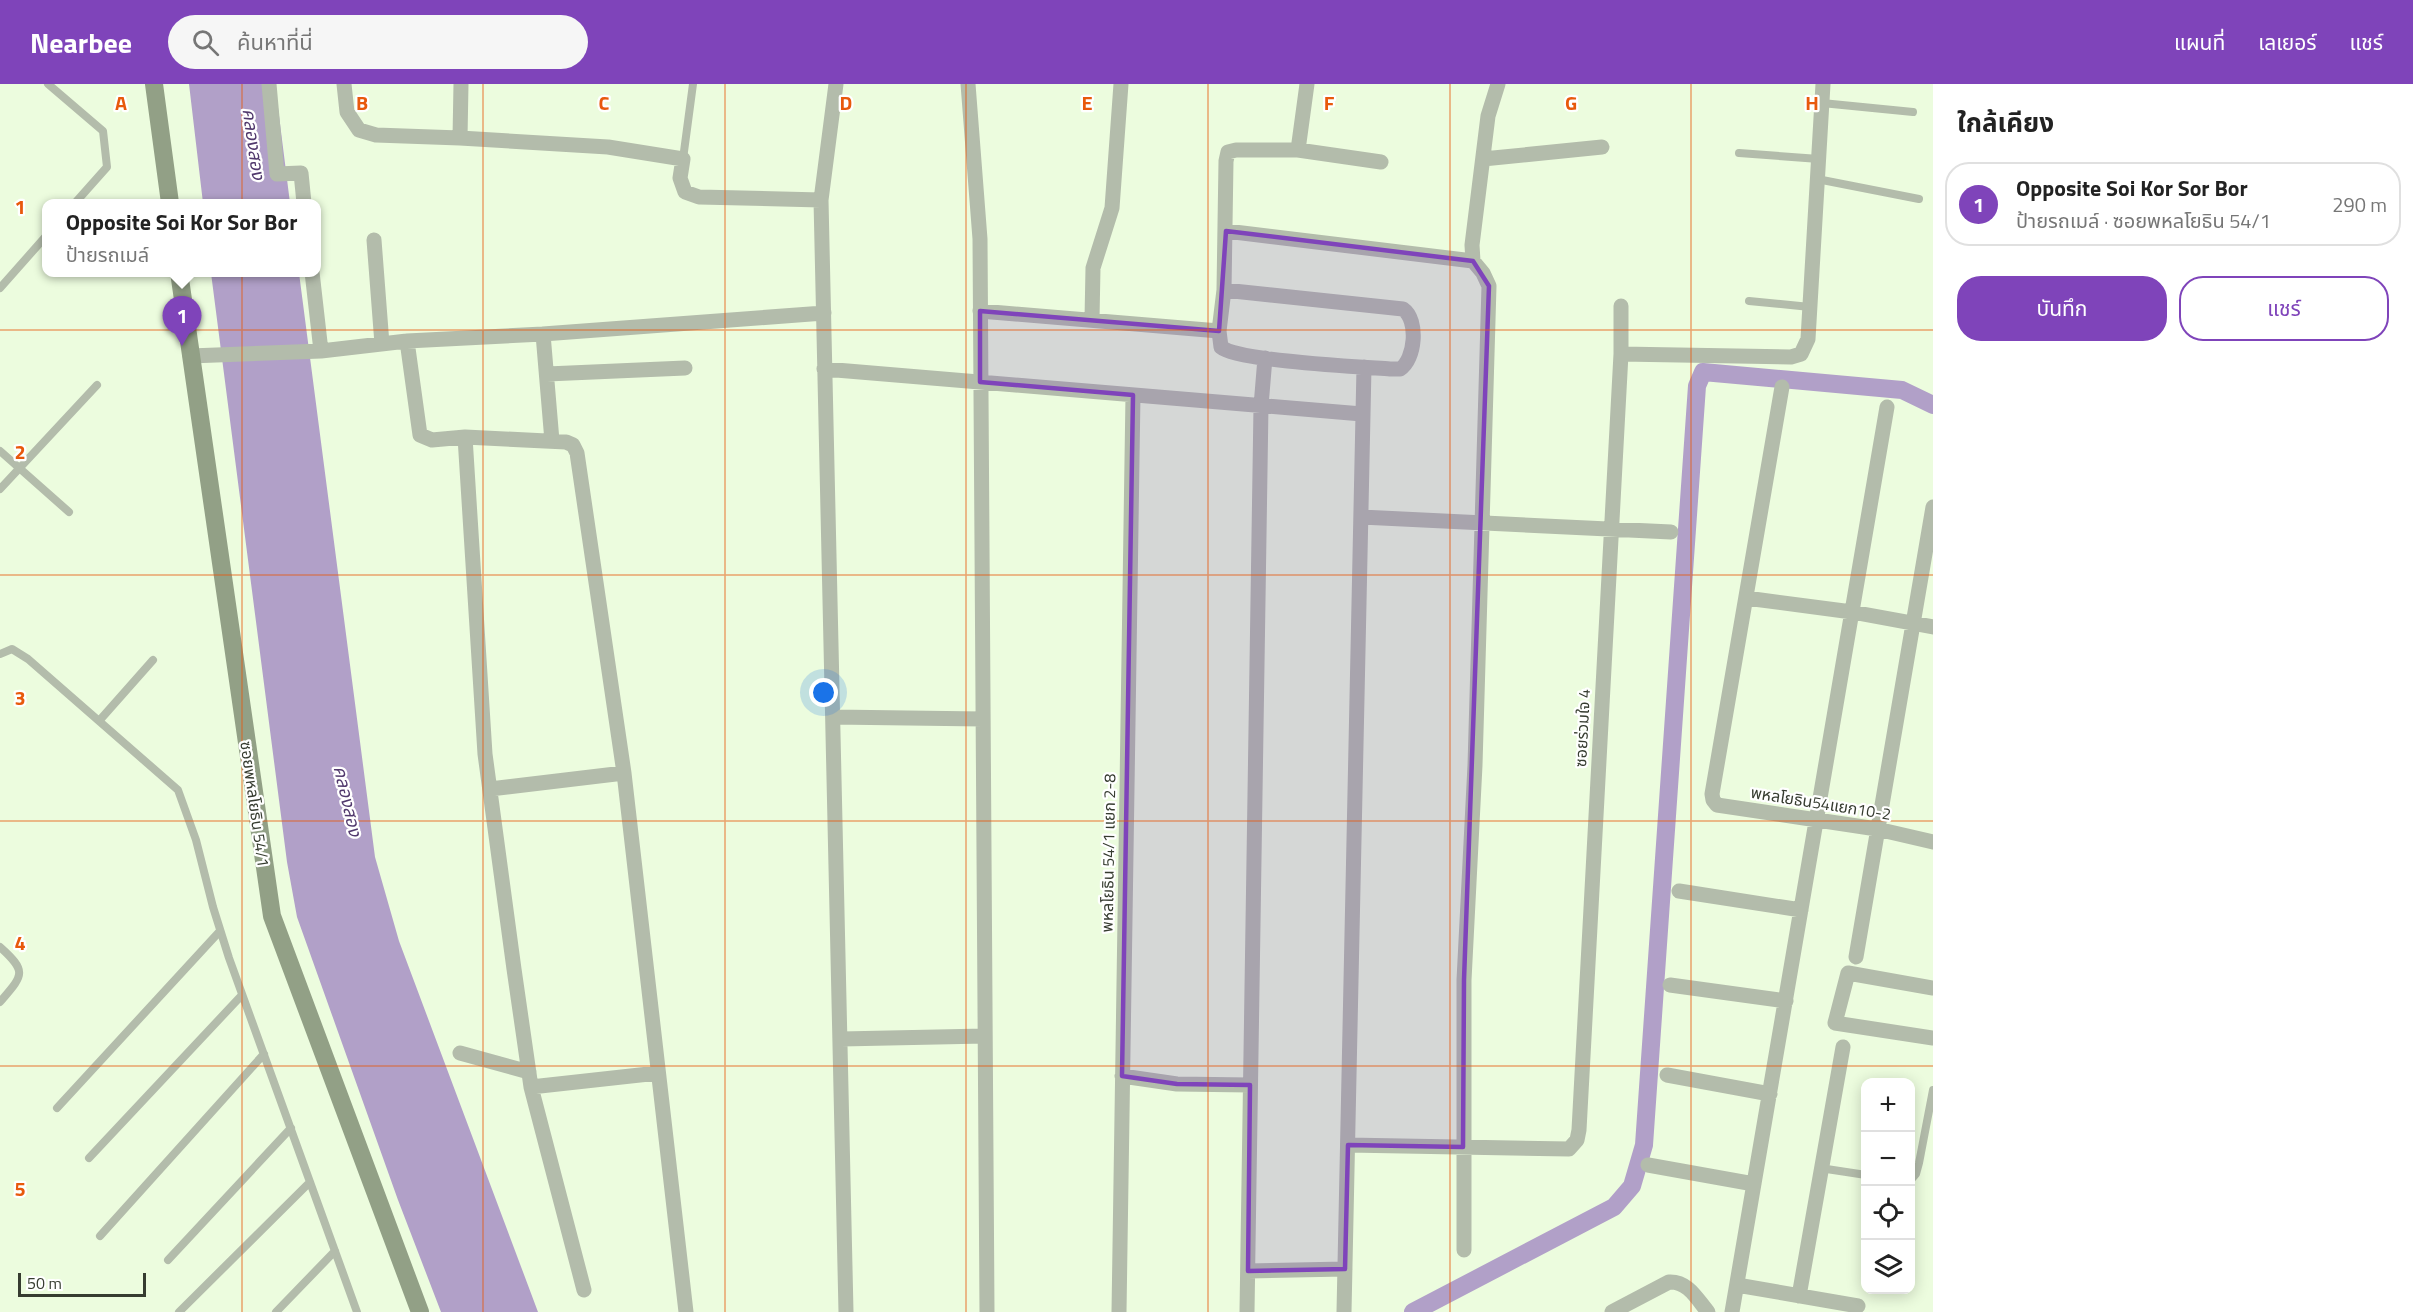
<!DOCTYPE html>
<html lang="th">
<head>
<meta charset="utf-8">
<style>
	:root { --surface:#fff; --page:#f6f6f6; --text:#222; --muted:#767676; --line:#e0e0e0; --accent:#7f44ba }
	body { margin:0; font-family:"Titillium Web","Noto Sans Thai",sans-serif; background:var(--page); color:var(--text) }
	.controls { position:absolute; right:18px; bottom:18px; display:grid; overflow:hidden; border-radius:12px; box-shadow:0 3px 15px #0003 }
	.controls button { width:54px; height:54px; display:grid; place-items:center; padding:0; border:0; border-bottom:2px solid var(--line); background:var(--surface); color:var(--text); font:30px sans-serif }
	.scale { position:absolute; left:18px; bottom:15px; width:128px; box-sizing:border-box; padding-left:6px; border:3px solid #363c30; border-top:0; font-size:16px; line-height:21px; white-space:nowrap; color:#363c30; -webkit-text-stroke:4px #fff; paint-order:stroke }
	.you { position:absolute; left:824px; top:609px; width:21px; height:21px; margin:-15px; border:4px solid #fff; border-radius:50%; background:#1a73e8; box-shadow:0 0 0 9px #1a73e833 }
	.badge { display:grid; place-items:center; width:39px; height:39px; border-radius:50%; background:var(--accent); color:#fff; font-size:20px; font-weight:700 }
	.pin { position:absolute; translate:-50% -50px; filter:drop-shadow(0 2px 3px #0008) }
	.pin::after { content:''; position:absolute; top:32px; width:21px; height:18px; background:inherit; clip-path:polygon(0 0,100% 0,50% 100%) }
	.popup { position:absolute; left:42px; top:115px; width:279px; height:78px; box-sizing:border-box; display:grid; place-content:center; border-radius:12px; background:var(--surface); filter:drop-shadow(0 2px 4px #0005); font-size:20px; white-space:nowrap; color:var(--muted) }
	.popup b { font-size:22px; color:var(--text) }
	.popup::after { content:''; position:absolute; left:50%; top:100%; margin-left:-12px; border:12px solid transparent; border-top-color:var(--surface) }
	.list { margin:0; padding:0; list-style:none }
	h2 { display:flex; justify-content:space-between; align-items:center; height:78px; margin:0; padding:0 24px; font-size:26px }
	h2 small { font-size:20px; font-weight:400; color:var(--muted) }
	.list li { display:grid; grid-template-columns:39px 1fr auto; gap:18px; align-items:center; box-sizing:border-box; height:84px; margin:0 12px 12px; padding:0 12px; border:2px solid var(--line); border-radius:24px }
	.list b { display:block; font-size:22px; white-space:nowrap }
	.list p { margin:0; font-size:20px; white-space:nowrap; color:var(--muted) }
	.list em { font-size:20px; font-style:normal; color:var(--muted) }
	.actions { display:flex; gap:12px; padding:18px 24px }
	.actions a { flex:1; padding:14px 0; border:2px solid var(--accent); border-radius:24px; text-align:center; font-size:21px; color:var(--accent) }
	.actions .main { background:var(--accent); color:#fff }
	.icon { flex:none; width:33px; height:33px; fill:none; stroke:currentColor; stroke-width:2; stroke-linecap:round; stroke-linejoin:round }
	.map { position:relative; flex:none; width:1933px; height:1228px; overflow:hidden }
	header { display:flex; align-items:center; gap:36px; box-sizing:border-box; height:84px; padding:0 30px; background:var(--accent); color:#fff }
	header strong { font-size:28px }
	nav { display:flex; gap:33px; margin-inline-start:auto; font-size:21px }
	.search { width:420px; height:54px; background:var(--page); display:flex; align-items:center; gap:15px; box-sizing:border-box; padding:0 21px; border-radius:33px; color:var(--muted); font-size:22px }
	main { display:flex }
	aside { flex:1; background:var(--surface) }
	.map>svg:first-child { display:block }
</style>
</head>
<body>
<header>
<strong>Nearbee</strong>
<div class="search"><svg class="icon" aria-label="search" viewBox="0 0 24 24"><circle cx="10" cy="10" r="6"/><path d="M15 15l6 6"/></svg>ค้นหาที่นี่</div>
<nav><a>แผนที่</a><a>เลเยอร์</a><a>แชร์</a></nav>
</header>
<main>
<div class="map">
<svg width="1933" height="1228" viewBox="0 0 1933 1228">
	<rect width="100%" height="100%" fill="#ecfcde"/>
	<path fill="#b1a0c8" d="M189,0H275L290,119H203Z
		M211,189H299L375,773L399,857L538,1228H441L398,1116L297,833L287,778Z"/>
	<g fill="none" stroke-linecap="round" stroke-linejoin="round">
		<path stroke="#b1a0c8" stroke-width="18" d="M1413,1228L1614,1123L1632,1102L1644,1061L1697,302L1703,288L1902,306L1933,321"/>
		<path stroke="#b3bcab" stroke-width="8" d="M48,0L103,47L107,83L75,119
			M1822,19L1913,28
			M1739,69L1819,75
			M683,75L693,0
			M1817,95L1919,115
			M0,204L47,151
			M1749,217L1810,223
			M0,367L69,428
			M0,405L97,301
			M0,570L12,565L28,575L178,706L196,756L213,823L229,874L357,1228
			M99,637L153,576
			M0,863C28,888 23,891 0,918
			M57,1024L220,847
			M89,1074L242,911
			M1820,1084L1866,1091
			M1910,1097L1916,1090L1919,1079L1933,1006
			M100,1152L264,970
			M168,1176L291,1044
			M179,1228L310,1098
			M276,1228L335,1167"/>
		<path stroke="#b3bcab" stroke-width="15" d="M269,0L277,90L301,89L304,119
			M344,0L347,28L359,46L376,51L460,54L608,63L683,75L680,94L685,108L699,113L821,116
			M836,0L821,116L846,1228
			M968,0L980,155L987,1228
			M460,54L461,0
			M1298,66L1381,78
			M1483,75L1602,63
			M1226,147L1473,177
			M374,156L382,260
			M312,188L321,267
			M1224,206L1403,225C1419,236 1415,276 1400,285H1390C1362,283 1237,277 1221,263L1219,247L1224,206L1226,77L1228,68L1236,66H1298L1307,0
			M980,227L1219,247
			M1092,235L1093,184L1112,124L1121,0
			M543,250L552,357
			M407,257L420,351L432,356L465,353L566,358L573,361L577,369L624,689L686,1228
			M1621,270L1791,273L1801,270L1808,255L1823,0
			M190,272L321,267L407,257L543,250L824,229
			M824,285L1362,330
			M547,290L685,284
			M1782,303L1712,710L1713,716L1717,721L1877,745L1933,758
			M465,353L485,670L514,885L531,1003L584,1206
			M1361,433L1671,448
			M1746,514L1852,528L1933,543
			M833,633L983,635
			M490,705L624,689
			M1679,807L1801,826
			M1856,873L1933,423
			M1670,901L1786,917
			M1933,904L1848,889L1835,939L1933,954
			M841,955L985,952
			M460,969L529,988
			M1667,991L1770,1010
			M1122,992L1177,1000L1250,1001
			M531,1003L658,989
			M1348,1061L1569,1065L1577,1056L1579,1046L1621,270V222
			M1648,1081L1754,1100
			M1464,1166V896L1475,681L1489,202L1483,189L1473,177L1472,161L1488,32L1498,0
			M1248,1187L1345,1185
			M1737,1201L1858,1222
			M1799,1212L1843,963
			M1119,1228L1133,311
			M1247,1228L1261,322L1265,274
			M1344,1228L1364,283
			M1612,1228L1669,1198C1688,1197 1697,1215 1708,1228
			M1732,1228L1887,323"/>
		<path stroke="#92a086" stroke-width="18" d="M154,0L170,119
			M179,188L272,832L420,1228"/>
	</g>
	<path fill="#7f44ba" fill-opacity="0.2" stroke="#7f44ba" stroke-width="4.5" stroke-linejoin="round" d="M1226,147L1473,177L1489,202L1464,896L1463,1063L1348,1061L1345,1185L1248,1187L1250,1001L1177,1000L1122,992L1133,311L980,298V227L1219,247Z"/>
	<path fill="none" stroke="#e8590c" stroke-width="1.5" stroke-opacity="0.55" d="M242,0V1228M483,0V1228M725,0V1228M966,0V1228M1208,0V1228M1450,0V1228M1691,0V1228M0,246H1933M0,491H1933M0,737H1933M0,982H1933"/>
	<g text-anchor="middle" dominant-baseline="central" stroke-width="4.5" stroke-linejoin="round" paint-order="stroke">
		<g font-size="16" fill="#363c30" stroke="#fff">
			<text transform="translate(1582 644) rotate(-87)">ซอยร่วมใจ 4</text>
			<text transform="translate(1821 719) rotate(9)">พหลโยธิน54แยก10-2</text>
			<text transform="translate(255 720) rotate(82)">ซอยพหลโยธิน 54/1</text>
			<text transform="translate(1108 769) rotate(-89)">พหลโยธิน 54/1 แยก 2-8</text>
		</g>
		<g font-size="18" font-style="italic" fill="#51396d" stroke="#fff">
			<text transform="translate(254 60) rotate(82)">คลองสอง</text>
			<text transform="translate(348 717) rotate(77)">คลองสอง</text>
		</g>
	</g>
	<g font-size="20" text-anchor="middle" font-weight="bold" fill="#e8590c" stroke="#fff" stroke-width="4.5" stroke-linejoin="round" paint-order="stroke">
		<text x="121" y="26">A</text>
		<text x="362" y="26">B</text>
		<text x="604" y="26">C</text>
		<text x="846" y="26">D</text>
		<text x="1087" y="26">E</text>
		<text x="1329" y="26">F</text>
		<text x="1571" y="26">G</text>
		<text x="1812" y="26">H</text>
		<text x="20" y="130">1</text>
		<text x="20" y="375">2</text>
		<text x="20" y="621">3</text>
		<text x="20" y="866">4</text>
		<text x="20" y="1112">5</text>
	</g>
</svg>
<div class="controls">
<button>+</button>
<button>−</button>
<button><svg class="icon" aria-label="locate" viewBox="0 0 24 24"><circle cx="12" cy="12" r="6"/><path d="M12 2v4M12 18v4M2 12h4M18 12h4"/></svg></button>
<button><svg class="icon" aria-label="layers" viewBox="0 0 24 24"><path d="M12 4l9 5-9 5-9-5zM3 14l9 5 9-5"/></svg></button>
</div>
<div class="scale">50 m</div>
<div class="you"></div>
<div class="pin badge" style="left:182px;top:262px">1</div>
<div class="popup"><b>Opposite Soi Kor Sor Bor</b>ป้ายรถเมล์</div>
</div>
<aside>
<h2>ใกล้เคียง<small></small></h2>
<ul class="list">
<li><span class="badge">1</span><div><b>Opposite Soi Kor Sor Bor</b><p>ป้ายรถเมล์ · ซอยพหลโยธิน 54/1</p></div><em>290 m</em></li>
</ul>
<div class="actions"><a class="main">บันทึก</a><a>แชร์</a></div>
</aside>
</main>
</body>
</html>
